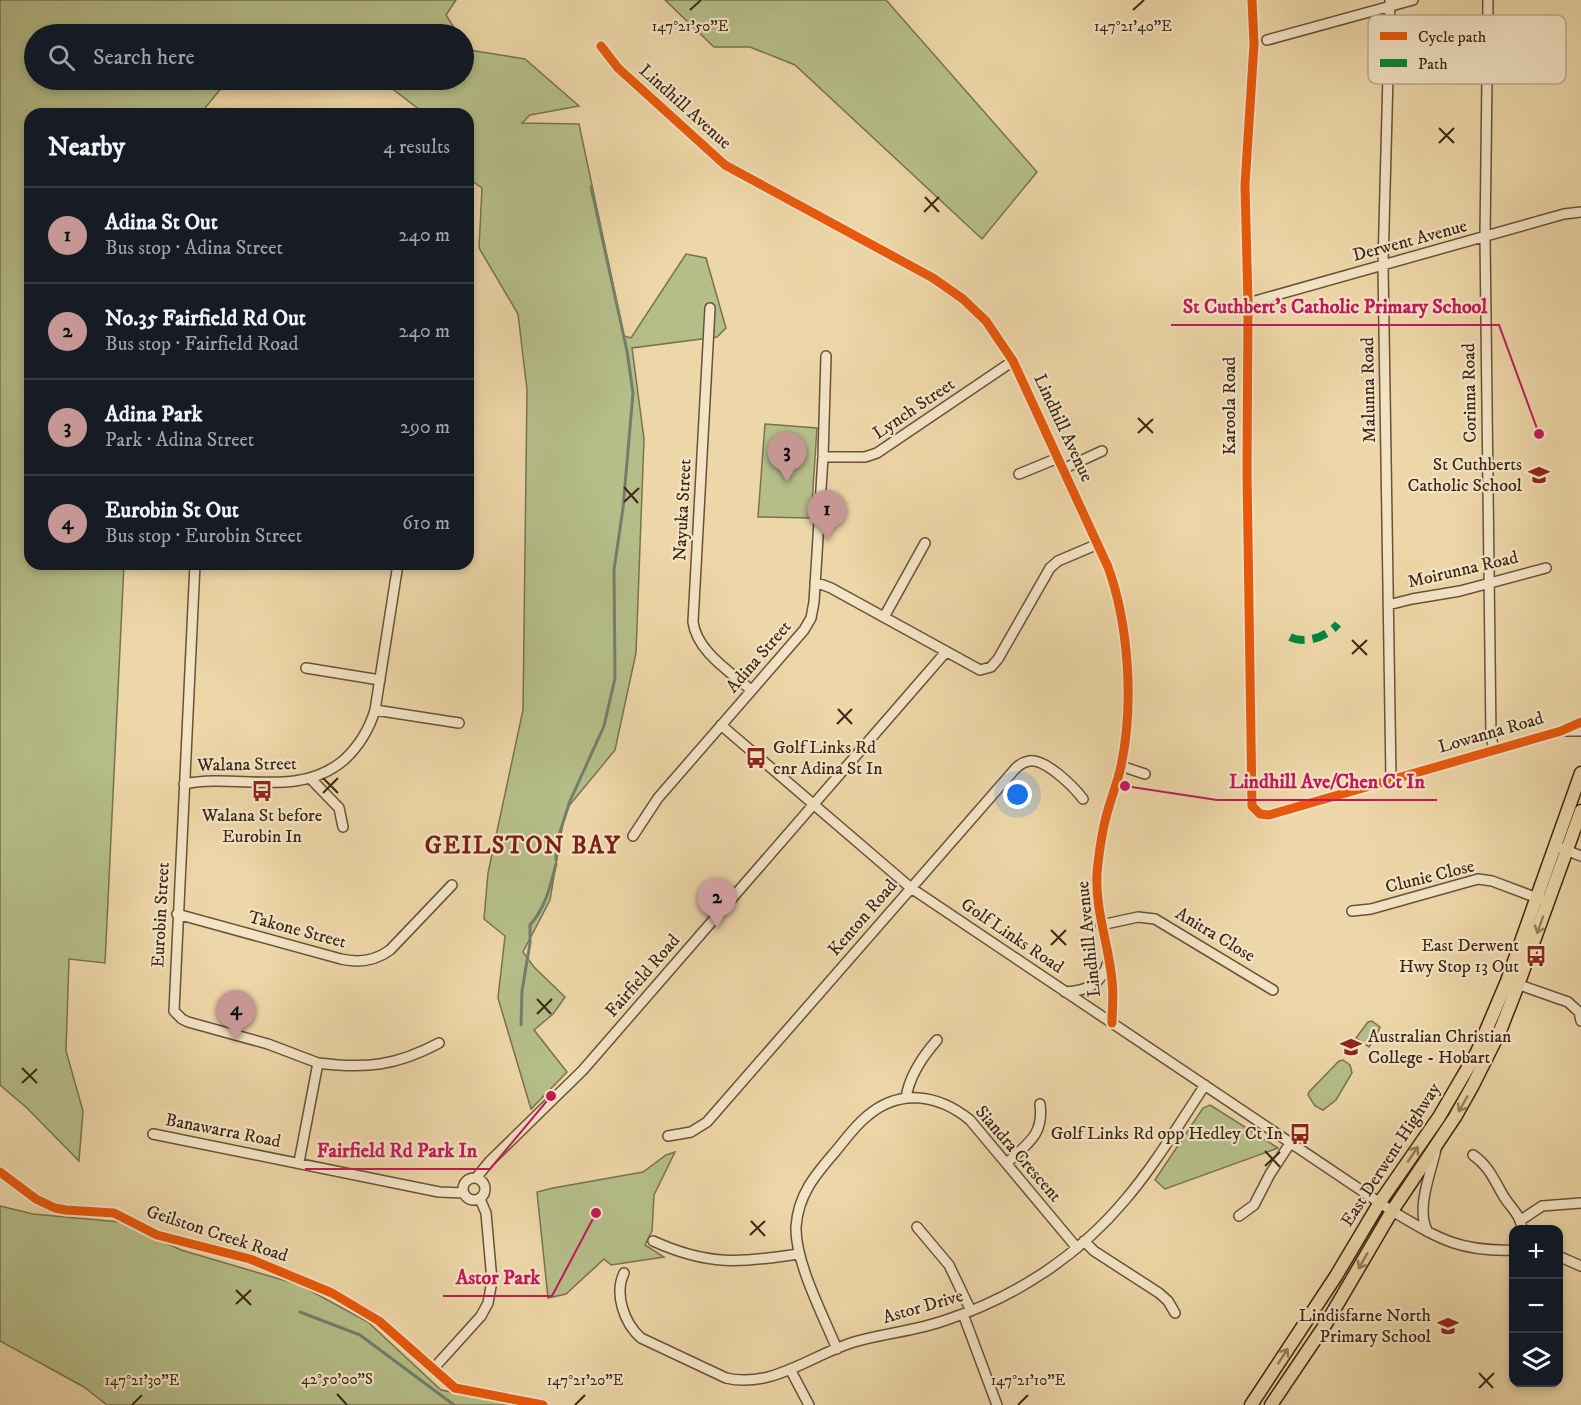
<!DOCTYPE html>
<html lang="en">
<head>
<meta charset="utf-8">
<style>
	:root { --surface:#171b24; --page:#242831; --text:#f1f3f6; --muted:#9ea1a6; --line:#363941; --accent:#c59692 }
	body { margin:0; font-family:"IM FELL DW Pica",serif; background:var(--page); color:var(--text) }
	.controls { position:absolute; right:18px; bottom:18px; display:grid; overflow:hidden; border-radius:12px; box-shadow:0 3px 9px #0003 }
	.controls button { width:54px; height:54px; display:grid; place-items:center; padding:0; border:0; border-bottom:2px solid var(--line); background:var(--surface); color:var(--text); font:30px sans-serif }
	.you { position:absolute; left:1018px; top:795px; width:21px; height:21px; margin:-15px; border:4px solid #fff; border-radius:50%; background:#1a73e8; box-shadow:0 0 0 9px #1a73e833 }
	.badge { display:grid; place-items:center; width:39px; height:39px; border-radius:50%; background:var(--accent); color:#111; font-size:20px; font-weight:700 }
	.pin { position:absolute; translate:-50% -50px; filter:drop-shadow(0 2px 3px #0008) }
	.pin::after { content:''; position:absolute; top:32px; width:21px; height:18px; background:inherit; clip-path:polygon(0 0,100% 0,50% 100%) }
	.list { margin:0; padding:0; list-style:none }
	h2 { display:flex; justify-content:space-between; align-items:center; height:78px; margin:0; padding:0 24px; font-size:26px }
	h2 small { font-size:20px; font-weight:400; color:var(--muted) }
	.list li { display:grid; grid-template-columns:39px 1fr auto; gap:18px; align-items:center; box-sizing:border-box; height:96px; padding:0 24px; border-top:2px solid var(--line) }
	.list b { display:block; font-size:22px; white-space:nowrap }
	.list p { margin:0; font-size:20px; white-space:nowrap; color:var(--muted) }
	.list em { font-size:20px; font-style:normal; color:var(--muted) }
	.icon { flex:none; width:33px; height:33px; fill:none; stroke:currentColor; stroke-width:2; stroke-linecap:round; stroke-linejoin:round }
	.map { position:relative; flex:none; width:1581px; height:1405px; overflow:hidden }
	.search { position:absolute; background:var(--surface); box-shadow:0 3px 9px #0003; left:24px; top:24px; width:450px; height:66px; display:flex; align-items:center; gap:15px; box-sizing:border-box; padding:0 21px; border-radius:33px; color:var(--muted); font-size:22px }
	.panel { position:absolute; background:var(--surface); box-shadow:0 3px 9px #0003; left:24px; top:108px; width:450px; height:462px; border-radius:18px }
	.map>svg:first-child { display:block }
</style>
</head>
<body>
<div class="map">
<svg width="1581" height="1405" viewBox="0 0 1581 1405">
	<rect width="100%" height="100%" fill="#edd6a7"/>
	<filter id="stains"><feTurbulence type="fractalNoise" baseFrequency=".00333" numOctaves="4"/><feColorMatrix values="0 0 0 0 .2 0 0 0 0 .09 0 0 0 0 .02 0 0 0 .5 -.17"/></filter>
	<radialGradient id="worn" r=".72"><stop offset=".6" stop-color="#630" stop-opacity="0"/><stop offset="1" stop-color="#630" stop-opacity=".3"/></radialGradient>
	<path fill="#b5be89" stroke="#79724f" stroke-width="1.5" d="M0,0H456L446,15L458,34H34V80H228L205,108L208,114H30V564H124L105,963L69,959L66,1051L83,1111L79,1161L27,1108L0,1085Z
		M665,0H886L1037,172L982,239L795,65L750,47H714Z
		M464,42L469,50L525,59L579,106L530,115L522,123L579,124L624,336L631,338L686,254L706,258L726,328L717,337L632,348L644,439L636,653L615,750L568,807L563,823L550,900L523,952L534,967L565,997L553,1014L534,1030L567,1072L531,1109L498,998L505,936L484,919L488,873L523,710L527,390L518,314L479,248L482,188L468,178V114H425L381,80H464Z
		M765,424L817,428L811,518L758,517Z
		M1372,1021L1380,1027L1377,1035L1369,1047L1356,1038L1368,1022Z
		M1343,1060L1350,1065L1352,1073L1336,1100L1323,1110L1315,1106L1308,1095L1309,1092L1339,1061Z
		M1210,1105L1278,1148L1165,1189L1155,1180L1203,1108Z
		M675,1152L654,1195L652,1231L645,1245L664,1257L611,1265L604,1259L566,1294L548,1298L537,1192L553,1188L643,1172L666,1155Z
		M0,1206L33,1214L120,1222L181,1250L300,1285L368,1322L441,1390L516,1405H107L84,1387L0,1341Z"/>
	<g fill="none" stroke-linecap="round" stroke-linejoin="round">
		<path stroke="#757e6b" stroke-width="3" d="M556,860V844L570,801L604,726L615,678L614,570L623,508L633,393L627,351L591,187
			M521,1025L522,991L530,943V925C546,907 550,886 556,864
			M300,1312L360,1335L454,1405"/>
		<defs>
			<path id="minor" d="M1252,0L1254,44L1245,185L1248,303L1247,472L1252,806L1260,814L1269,815L1561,731L1581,722
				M1390,0L1383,265L1391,779
				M1488,0L1485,237L1491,737L1494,749
				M1267,40L1413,0
				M601,46L618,68L725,165L933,278L963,299L986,321L1013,361L1108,567C1129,625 1134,706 1121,766C1118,781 1112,795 1108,810C1102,830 1099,852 1097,873C1095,911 1109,945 1112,981C1114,995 1112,1009 1112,1023
				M1248,303L1564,214L1581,212
				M710,308L693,622C697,652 731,672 751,690
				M823,457H865L877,453L1013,361
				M1063,469L1102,451
				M1019,474L1058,458
				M195,564L174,1011L182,1019L188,1022L268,1044L318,1063L299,1162
				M815,582L831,588L980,670L991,667L998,659L1050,568L1058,561L1098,544
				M1388,605L1412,599L1460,591L1546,568
				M884,617L925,543
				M306,668L380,680
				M375,710L459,723
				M721,725L911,888L1392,1211C1438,1238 1458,1252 1514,1250
				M1561,731H1581
				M1121,766L1145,774
				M311,779L339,808L343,827
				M184,784C238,773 298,799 344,760C359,746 369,730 375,710L398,564
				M633,836L658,798L804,630L811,618L814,602L823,457L826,356
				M1561,848L1581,856
				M1352,911L1371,909L1478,879L1492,881L1548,902
				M177,914L341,959C358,963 375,961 390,950L452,885
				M1101,925L1138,917L1155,919L1273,990
				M1514,983L1568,1002L1579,1012L1581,1021
				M1065,992C1087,991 1102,984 1108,962
				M318,1063C366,1069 396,1066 439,1043
				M906,1098C909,1077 923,1056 937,1040
				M153,1134L439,1192L464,1193
				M668,1136L691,1132L707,1122L1016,768C1019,765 1024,762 1029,761C1045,758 1074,787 1083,799
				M1473,1155C1489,1166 1494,1180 1504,1197C1511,1208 1521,1215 1522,1230
				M1007,1163C1028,1143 1044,1135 1040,1104
				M0,1172L36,1199L55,1208L66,1210L114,1213L157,1235L250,1259L332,1293L379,1321L455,1388L543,1405
				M476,1178L489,1162L583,1070L945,653
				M463 1189a11 11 0 1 1 22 0a11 11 0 1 1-22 0Z
				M1239,1216L1254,1205L1270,1174L1291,1142
				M1521,1220L1542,1206L1581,1203
				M917,1227L949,1265L971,1311
				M1428,1232C1415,1210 1431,1173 1436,1149
				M653,1241C708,1266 741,1263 798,1254
				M1084,1241L1094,1251L1159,1293L1168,1301L1175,1313
				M1558,1256L1581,1266
				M624,1273C614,1294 624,1323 641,1338L726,1378C772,1389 811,1355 854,1342C884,1333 916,1331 946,1320C1016,1297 1078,1256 1125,1200C1155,1165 1179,1124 1205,1085
				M963,1314L997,1405
				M837,1349C823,1315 795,1262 796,1227C798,1195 815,1175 835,1152C845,1140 854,1127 866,1117C899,1088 938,1094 970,1120L1077,1248
				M434,1368L481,1316L488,1303L492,1281L486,1213L480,1199
				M790,1369L809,1405"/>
			<path id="major" d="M1251,1405L1336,1276L1380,1202L1439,1117L1477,1052L1507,981L1581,773
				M1271,1405L1327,1322L1392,1211L1455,1117L1473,1085L1500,1031L1518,985L1581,811"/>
		</defs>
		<use href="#minor" stroke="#69523a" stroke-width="12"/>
		<use href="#major" stroke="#3d2615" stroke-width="15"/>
		<use href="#minor" stroke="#f3e4c6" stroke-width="9"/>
		<use href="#major" stroke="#edd6a7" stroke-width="12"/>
		<path stroke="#00873e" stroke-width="8" stroke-dasharray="15 8" stroke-linecap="butt" d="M1290,637C1306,645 1328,636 1338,624"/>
		<defs>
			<path id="cycleway" d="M1252,0L1254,44L1245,185L1248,303L1247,472L1252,806L1260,814L1269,815L1561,731L1581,722
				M601,46L618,68L725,165L933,278L963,299L986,321L1013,361L1108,567C1129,625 1134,706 1121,766C1118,781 1112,795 1108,810C1102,830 1099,852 1097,873C1095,911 1109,945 1112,981C1114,995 1112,1009 1112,1023
				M0,1172L36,1199L55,1208L66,1210L114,1213L157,1235L250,1259L332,1293L379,1321L455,1388L543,1405"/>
		</defs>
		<use href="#cycleway" stroke="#f3e4c6" stroke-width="13"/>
		<use href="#cycleway" stroke="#e8590c" stroke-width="9"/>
	</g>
	<defs><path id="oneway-shaft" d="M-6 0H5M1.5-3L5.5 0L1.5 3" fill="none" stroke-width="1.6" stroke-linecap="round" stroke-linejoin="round" transform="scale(1.5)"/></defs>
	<g stroke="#957e5e">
		<use href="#oneway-shaft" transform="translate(1540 925) rotate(110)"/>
		<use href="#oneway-shaft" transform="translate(1463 1104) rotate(120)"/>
		<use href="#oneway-shaft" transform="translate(1413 1154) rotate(-56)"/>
		<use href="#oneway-shaft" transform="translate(1363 1261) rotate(120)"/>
		<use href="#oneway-shaft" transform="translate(1283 1356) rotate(-57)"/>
	</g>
	<path fill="none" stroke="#3d2615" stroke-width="2" d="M690,10L701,0M1133,10L1144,0M1439,128L1454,143M1439,143L1454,128M925,197L939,212M924,212L939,197M1138,418L1153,433M1138,433L1153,419M624,487L638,503M624,502L639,488M1352,640L1367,655M1352,654L1367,640M838,709L852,724M837,724L852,709M323,778L338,793M323,793L338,778M1051,930L1066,945M1051,945L1066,930M537,999L551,1014M537,1014L552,999M22,1068L37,1083M22,1083L37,1069M1265,1151L1280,1167M1265,1166L1280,1152M751,1221L765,1236M750,1235L765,1221M236,1290L251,1305M236,1304L251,1290M1479,1373L1493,1388M1479,1388L1494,1373M337,1394L347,1405M132,1405L142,1395M575,1405L585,1395M1018,1405L1028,1395"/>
	<defs>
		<symbol id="school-bare" viewBox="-9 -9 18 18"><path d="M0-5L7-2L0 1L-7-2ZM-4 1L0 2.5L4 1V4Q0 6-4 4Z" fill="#8f2418" stroke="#f3e4c6" stroke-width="2.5" paint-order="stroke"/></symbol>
		<symbol id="bus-bare" viewBox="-9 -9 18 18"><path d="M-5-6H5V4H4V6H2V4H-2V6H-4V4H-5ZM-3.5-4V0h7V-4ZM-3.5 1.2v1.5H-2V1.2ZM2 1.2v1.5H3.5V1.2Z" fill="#8f2418" stroke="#f3e4c6" stroke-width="2.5" paint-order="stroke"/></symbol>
	</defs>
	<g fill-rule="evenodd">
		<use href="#school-bare" x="1524" y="460" width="30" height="30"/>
		<use href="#bus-bare" x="741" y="743" width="30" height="30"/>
		<use href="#bus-bare" x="247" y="776" width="30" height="30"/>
		<use href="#bus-bare" x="1521" y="941" width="30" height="30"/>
		<use href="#school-bare" x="1336" y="1032" width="30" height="30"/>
		<use href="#bus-bare" x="1285" y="1119" width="30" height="30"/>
		<use href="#school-bare" x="1433" y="1311" width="30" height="30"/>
	</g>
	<g text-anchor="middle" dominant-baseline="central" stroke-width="4.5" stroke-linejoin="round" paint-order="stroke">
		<g font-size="18" fill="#3d2615" stroke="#f3e4c6">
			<text transform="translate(685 107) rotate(42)">Lindhill Avenue</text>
			<text transform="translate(1410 241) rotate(-15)">Derwent Avenue</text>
			<text transform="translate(1369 390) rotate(-91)">Malunna Road</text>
			<text transform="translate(1470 393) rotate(-91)">Corinna Road</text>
			<text transform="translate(1230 406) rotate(-90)">Karoola Road</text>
			<text transform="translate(914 409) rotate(-34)">Lynch Street</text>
			<text transform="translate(1063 428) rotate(65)">Lindhill Avenue</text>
			<text transform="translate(683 510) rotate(-87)">Nayuka Street</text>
			<text transform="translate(1463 570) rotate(-13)">Moirunna Road</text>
			<text transform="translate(759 657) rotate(-49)">Adina Street</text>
			<text transform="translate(1491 733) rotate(-16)">Lowanna Road</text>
			<text transform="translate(247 765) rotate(-1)">Walana Street</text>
			<text transform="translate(1430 877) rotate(-14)">Clunie Close</text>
			<text transform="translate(161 915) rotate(-87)">Eurobin Street</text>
			<text transform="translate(863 918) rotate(-49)">Kenton Road</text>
			<text transform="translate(297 930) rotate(15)">Takone Street</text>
			<text transform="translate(1215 935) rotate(31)">Anitra Close</text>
			<text transform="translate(1012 936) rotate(34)">Golf Links Road</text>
			<text transform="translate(1089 939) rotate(-96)">Lindhill Avenue</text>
			<text transform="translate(643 976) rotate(-49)">Fairfield Road</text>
			<text transform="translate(223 1131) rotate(11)">Banawarra Road</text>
			<text transform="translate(1018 1154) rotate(49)">Siandra Crescent</text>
			<text transform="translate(1391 1155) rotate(-57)">East Derwent Highway</text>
			<text transform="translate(217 1234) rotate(18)">Geilston Creek Road</text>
			<text transform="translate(923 1307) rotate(-16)">Astor Drive</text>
		</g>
		<g font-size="18" fill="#3d2615" stroke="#f3e4c6" text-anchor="end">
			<text x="1522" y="465">St Cuthberts<tspan x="1522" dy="21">Catholic School</tspan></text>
			<text x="773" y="748" text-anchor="start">Golf Links Rd<tspan x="773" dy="21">cnr Adina St In</tspan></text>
			<text x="262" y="816" text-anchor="middle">Walana St before<tspan x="262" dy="21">Eurobin In</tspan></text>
			<text x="1519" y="946">East Derwent<tspan x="1519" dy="21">Hwy Stop 13 Out</tspan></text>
			<text x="1368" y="1037" text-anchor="start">Australian Christian<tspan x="1368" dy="21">College - Hobart</tspan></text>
			<text x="1283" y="1134">Golf Links Rd opp Hedley Ct In</text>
			<text x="1431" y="1316">Lindisfarne North<tspan x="1431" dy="21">Primary School</tspan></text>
		</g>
		<g font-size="24" font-weight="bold" letter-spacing="1.5" fill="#7a1f14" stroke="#f3e4c6">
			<text x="523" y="846">GEILSTON BAY</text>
		</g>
	</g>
	<rect x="1368" y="15" width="198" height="69" rx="9" fill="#f3e4c6" stroke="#bcab91" stroke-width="1.5"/>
	<rect x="1380" y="32" width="27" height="8" fill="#e8590c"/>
	<rect x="1380" y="59" width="27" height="8" fill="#00873e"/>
	<g font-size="16" fill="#3d2615">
		<text x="1418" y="42">Cycle path</text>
		<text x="1418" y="69">Path</text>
	</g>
	<g font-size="15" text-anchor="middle" fill="#3d2615" stroke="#f3e4c6" stroke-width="4.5" stroke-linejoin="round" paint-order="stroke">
		<text x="690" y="31">147°21'50"E</text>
		<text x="1133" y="31">147°21'40"E</text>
		<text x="337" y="1384">42°50'00"S</text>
		<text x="142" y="1385">147°21'30"E</text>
		<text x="585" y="1385">147°21'20"E</text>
		<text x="1028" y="1385">147°21'10"E</text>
	</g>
	<path fill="none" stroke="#c2185b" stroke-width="2" d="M1539 434L1499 325H1171M1125 786L1217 800H1437M551 1096L490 1169H305M596 1213L552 1296H443"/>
	<g fill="#c2185b" stroke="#f3e4c6" stroke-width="2">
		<circle cx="1539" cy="434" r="6"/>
		<circle cx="1125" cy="786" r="6"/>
		<circle cx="551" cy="1096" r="6"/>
		<circle cx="596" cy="1213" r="6"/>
	</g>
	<g font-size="20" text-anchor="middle" font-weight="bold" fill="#c2185b" stroke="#f3e4c6" stroke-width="4.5" stroke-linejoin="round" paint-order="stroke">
		<text x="1335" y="313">St Cuthbert's Catholic Primary School</text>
		<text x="1327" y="788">Lindhill Ave/Chen Ct In</text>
		<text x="397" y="1157">Fairfield Rd Park In</text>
		<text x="498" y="1284">Astor Park</text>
	</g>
	<rect width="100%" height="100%" filter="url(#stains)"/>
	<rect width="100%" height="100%" fill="url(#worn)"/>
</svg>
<div class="controls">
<button>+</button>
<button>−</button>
<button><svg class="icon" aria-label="layers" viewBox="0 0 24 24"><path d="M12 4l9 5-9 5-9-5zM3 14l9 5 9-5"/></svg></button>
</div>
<div class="you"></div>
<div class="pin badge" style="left:827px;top:540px">1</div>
<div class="pin badge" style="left:717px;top:928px">2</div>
<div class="pin badge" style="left:787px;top:482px">3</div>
<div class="pin badge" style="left:236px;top:1040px">4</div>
<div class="search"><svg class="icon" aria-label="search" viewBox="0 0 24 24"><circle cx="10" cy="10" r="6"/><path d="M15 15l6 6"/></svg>Search here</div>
<section class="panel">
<h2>Nearby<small>4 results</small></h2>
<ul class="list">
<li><span class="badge">1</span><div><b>Adina St Out</b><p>Bus stop · Adina Street</p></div><em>240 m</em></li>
<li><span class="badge">2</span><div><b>No.35 Fairfield Rd Out</b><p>Bus stop · Fairfield Road</p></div><em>240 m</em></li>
<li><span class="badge">3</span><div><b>Adina Park</b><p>Park · Adina Street</p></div><em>290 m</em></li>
<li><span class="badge">4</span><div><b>Eurobin St Out</b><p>Bus stop · Eurobin Street</p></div><em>610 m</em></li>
</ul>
</section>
</div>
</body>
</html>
